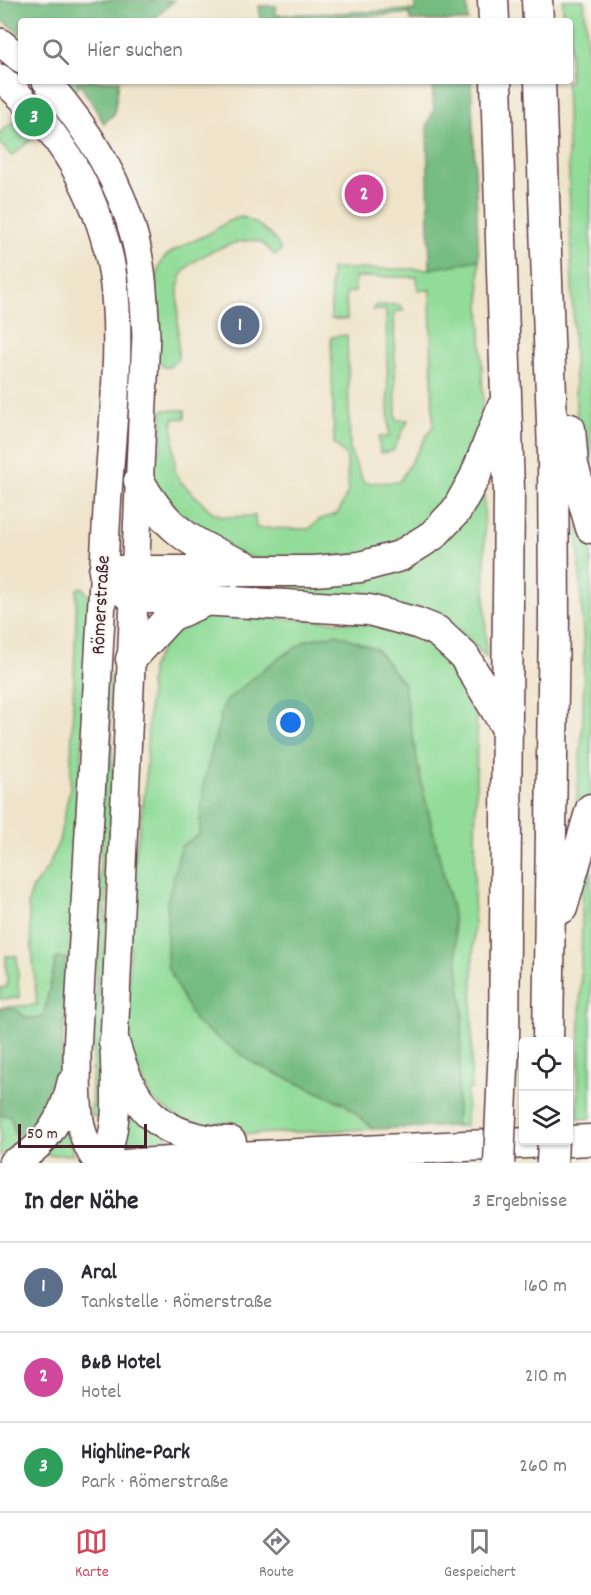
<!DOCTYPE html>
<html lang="de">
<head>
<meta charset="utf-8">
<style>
	:root { --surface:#fff; --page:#f2f2f3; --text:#2b2b33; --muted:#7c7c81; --line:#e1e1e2; --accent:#d1495b }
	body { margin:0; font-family:Dekko,sans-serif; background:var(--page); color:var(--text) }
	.controls { position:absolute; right:18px; bottom:18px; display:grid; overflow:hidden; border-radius:6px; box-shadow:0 2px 4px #0004 }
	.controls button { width:54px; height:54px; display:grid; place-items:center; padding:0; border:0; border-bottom:2px solid var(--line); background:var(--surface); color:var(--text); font:30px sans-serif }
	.scale { position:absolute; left:18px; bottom:15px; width:129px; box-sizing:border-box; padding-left:6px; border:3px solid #4a1f2b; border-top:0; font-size:16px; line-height:21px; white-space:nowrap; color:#4a1f2b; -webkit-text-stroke:4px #f6f6f2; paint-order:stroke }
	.you { position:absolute; left:291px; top:723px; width:21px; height:21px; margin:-15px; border:4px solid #fff; border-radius:50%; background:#1a73e8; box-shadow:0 0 0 9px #1a73e833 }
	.badge { display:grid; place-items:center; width:39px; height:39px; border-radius:50%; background:var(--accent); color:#fff; font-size:20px; font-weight:700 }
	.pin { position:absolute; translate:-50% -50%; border:3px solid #fff; box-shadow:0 2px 6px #0006 }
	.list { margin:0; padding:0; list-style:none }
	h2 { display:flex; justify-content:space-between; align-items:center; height:78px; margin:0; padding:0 24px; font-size:26px }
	h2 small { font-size:20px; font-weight:400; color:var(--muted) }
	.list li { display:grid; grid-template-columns:39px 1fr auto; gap:18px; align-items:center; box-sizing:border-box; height:90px; padding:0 24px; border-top:2px solid var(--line) }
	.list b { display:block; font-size:22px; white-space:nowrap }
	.list p { margin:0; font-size:20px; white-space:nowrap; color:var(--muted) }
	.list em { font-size:20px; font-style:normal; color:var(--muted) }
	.icon { flex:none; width:33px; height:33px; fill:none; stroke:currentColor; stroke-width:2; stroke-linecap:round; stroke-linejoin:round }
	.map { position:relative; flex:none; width:591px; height:1163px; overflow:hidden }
	.search { position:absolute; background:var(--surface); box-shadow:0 2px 4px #0004; left:18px; right:18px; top:18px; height:66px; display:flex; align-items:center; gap:15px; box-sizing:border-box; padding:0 21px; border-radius:6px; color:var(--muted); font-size:22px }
	.sheet { height:348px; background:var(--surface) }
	nav { display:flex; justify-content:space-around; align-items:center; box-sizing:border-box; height:84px; border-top:2px solid var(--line); background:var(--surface); font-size:16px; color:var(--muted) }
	nav a { display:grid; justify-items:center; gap:3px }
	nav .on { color:var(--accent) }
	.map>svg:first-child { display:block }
</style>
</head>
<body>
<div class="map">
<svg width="591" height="1163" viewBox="0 0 591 1163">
	<rect width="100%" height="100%" fill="#f6f6f2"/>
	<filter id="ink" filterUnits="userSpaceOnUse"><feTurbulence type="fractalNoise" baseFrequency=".0167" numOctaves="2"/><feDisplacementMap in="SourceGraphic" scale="12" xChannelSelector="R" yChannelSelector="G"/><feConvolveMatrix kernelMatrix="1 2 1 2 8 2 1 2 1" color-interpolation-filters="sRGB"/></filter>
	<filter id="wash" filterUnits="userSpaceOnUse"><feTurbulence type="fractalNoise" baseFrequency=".008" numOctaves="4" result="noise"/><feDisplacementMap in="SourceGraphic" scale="24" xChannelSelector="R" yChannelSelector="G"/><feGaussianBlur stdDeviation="1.35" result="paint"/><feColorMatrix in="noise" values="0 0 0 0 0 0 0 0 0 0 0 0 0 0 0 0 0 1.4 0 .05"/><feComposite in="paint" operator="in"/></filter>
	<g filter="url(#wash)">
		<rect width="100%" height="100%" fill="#efe4c9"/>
		<path fill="#91dc98" stroke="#6e7e62" stroke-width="1.5" d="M563,0H584L591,95V509L581,465L575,391L566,81H570V21H563Z
			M51,81H83L34,137L12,156L0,144V132L15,121Z
			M242,217C256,221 277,237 281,251L275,255C269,250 265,243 257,241C238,237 196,256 184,271C180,277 179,283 178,289V359L169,367H164L155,358C156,336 150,271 165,257C175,248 193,241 206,235C219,229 227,219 242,217Z
			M479,260L483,404L479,434L441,515L377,554L260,559L229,552L158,496L151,468L153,457L161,448L162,410H185V418L173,419L175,471L180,481L212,512L224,517L255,516L256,528L309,529L319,520L338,513L348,492L347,457L334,443L331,337L347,335L350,451L364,483L399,482L433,426L430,290H418L417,277H355V292L346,293L347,319H331V269H430Z
			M376,305H400L404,311L394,312L396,420H408L393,451L380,453L379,437H389L386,310H373Z
			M484,487L486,657L462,633L432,616L191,586L268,587L336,582Z
			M577,525L591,540V795L576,810L583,719L584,649Z
			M82,587L91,598L70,959L56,958L43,1018H26L17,1010L5,1007L0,1010V1008L4,1007L36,1005H37L28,903L33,887L47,869L59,841L70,788L77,589Z
			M199,614L378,624L446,650L474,701L477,729L471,1090H467L466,1126H456L463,1012L452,909L422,786L403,683L204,781L199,835L255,1064L345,1104L373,1129L224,1135L190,1126L151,1099L126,1041L133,868L145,791L151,669L167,637Z
			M107,675H112L110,716L113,768L103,983V1118L91,1116Z
			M591,827V1118L578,1119L583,865Z
			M6,956H17L19,998L0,999V988L7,987Z
			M126,1099L181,1149L123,1151Z
			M0,1115H9L14,1126L40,1130L10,1153L0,1156Z
			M67,1124L73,1155H41Z"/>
		<path fill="#74bc80" stroke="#5f6e56" stroke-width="1.5" d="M0,0H174L152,21H21V34L0,19Z
			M415,0H467L468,21H411L410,14L260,21L259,6H276V15L415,10Z
			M75,81H119L114,114L104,123L82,87Z
			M432,81H471L479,260L430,269L427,126L434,109Z
			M337,634L376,649L403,683L422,786L452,909L463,1012L456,1126L373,1129L345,1104L255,1064L195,1022L167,966V902L181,846L199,835L204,781L224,703L266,667L307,640Z
			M56,958L70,959L58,1097L40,1130L14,1134L12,1119L8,1115H0V1010L4,1007L17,1010L26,1018H43Z"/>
	</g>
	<g filter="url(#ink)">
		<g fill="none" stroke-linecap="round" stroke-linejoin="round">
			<defs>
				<path id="major" d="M0,42L21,59
					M0,78C52,122 90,181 107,247C127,321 111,432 107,510C98,690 86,871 77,1052C78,1088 73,1133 98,1163
					M46,81C86,126 120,180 135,239C143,270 144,303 146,335L114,1042C114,1079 122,1130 102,1163
					M12,1163C45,1149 64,1116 71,1082
					M129,1163L196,1159"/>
				<path id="highway" d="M493,0L494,21
					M537,0L538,21
					M496,81L509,491L504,1044
					M540,81L553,453L554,617L548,1042
					M570,429L573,465L591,528
					M139,481C166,530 195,546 245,566
					M104,571H315L360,567L400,556L433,535L456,511L475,477L502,408
					M104,571C112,583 119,592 134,596L369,610L417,623L437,631L464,656L508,730
					M131,659L171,616L203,602
					M562,908L591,809
					M114,1042C132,1108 160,1140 231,1142
					M196,1159L591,1140"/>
			</defs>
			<use href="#major" stroke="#633d43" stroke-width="30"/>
			<use href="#highway" stroke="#633d43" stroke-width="33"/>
			<use href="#major" stroke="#fff" stroke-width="27"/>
			<use href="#highway" stroke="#fff" stroke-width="30"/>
			<defs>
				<path id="highway-bridge" d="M499,1163L504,1044
					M552,1163L553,1140"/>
			</defs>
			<use href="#highway-bridge" stroke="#633d43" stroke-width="33" stroke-linecap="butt"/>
			<use href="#highway-bridge" stroke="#fff" stroke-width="30"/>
		</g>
	</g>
	<g text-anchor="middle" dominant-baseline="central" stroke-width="4.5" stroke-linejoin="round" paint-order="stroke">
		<g font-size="20" fill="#4a1f2b" stroke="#f6f6f2">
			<text transform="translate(102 605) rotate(-87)">Römerstraße</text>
		</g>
	</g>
</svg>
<div class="controls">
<button><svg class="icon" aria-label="locate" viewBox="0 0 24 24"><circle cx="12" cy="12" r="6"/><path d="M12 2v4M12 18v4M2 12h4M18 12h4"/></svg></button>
<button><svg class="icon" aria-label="layers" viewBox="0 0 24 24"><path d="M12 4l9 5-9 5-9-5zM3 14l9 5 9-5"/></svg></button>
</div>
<div class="scale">50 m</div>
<div class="you"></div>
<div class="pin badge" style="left:240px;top:325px;background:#5c6f8a">1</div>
<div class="pin badge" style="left:364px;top:194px;background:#d1479c">2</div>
<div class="pin badge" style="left:34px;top:117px;background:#2e9e5b">3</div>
<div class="search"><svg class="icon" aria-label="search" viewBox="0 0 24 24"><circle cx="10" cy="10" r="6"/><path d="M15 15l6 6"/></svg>Hier suchen</div>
</div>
<section class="sheet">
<h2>In der Nähe<small>3 Ergebnisse</small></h2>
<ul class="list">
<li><span class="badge" style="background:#5c6f8a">1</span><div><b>Aral</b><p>Tankstelle · Römerstraße</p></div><em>160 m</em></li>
<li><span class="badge" style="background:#d1479c">2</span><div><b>B&amp;B Hotel</b><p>Hotel</p></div><em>210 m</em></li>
<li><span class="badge" style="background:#2e9e5b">3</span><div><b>Highline-Park</b><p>Park · Römerstraße</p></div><em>260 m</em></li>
</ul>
</section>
<nav>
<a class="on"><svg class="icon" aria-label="map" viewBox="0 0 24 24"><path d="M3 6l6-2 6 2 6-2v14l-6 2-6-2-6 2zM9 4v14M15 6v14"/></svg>Karte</a>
<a><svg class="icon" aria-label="directions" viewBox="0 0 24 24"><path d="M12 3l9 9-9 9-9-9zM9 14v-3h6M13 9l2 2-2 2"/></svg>Route</a>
<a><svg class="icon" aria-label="saved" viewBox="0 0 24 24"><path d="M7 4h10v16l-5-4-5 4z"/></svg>Gespeichert</a>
</nav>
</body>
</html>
